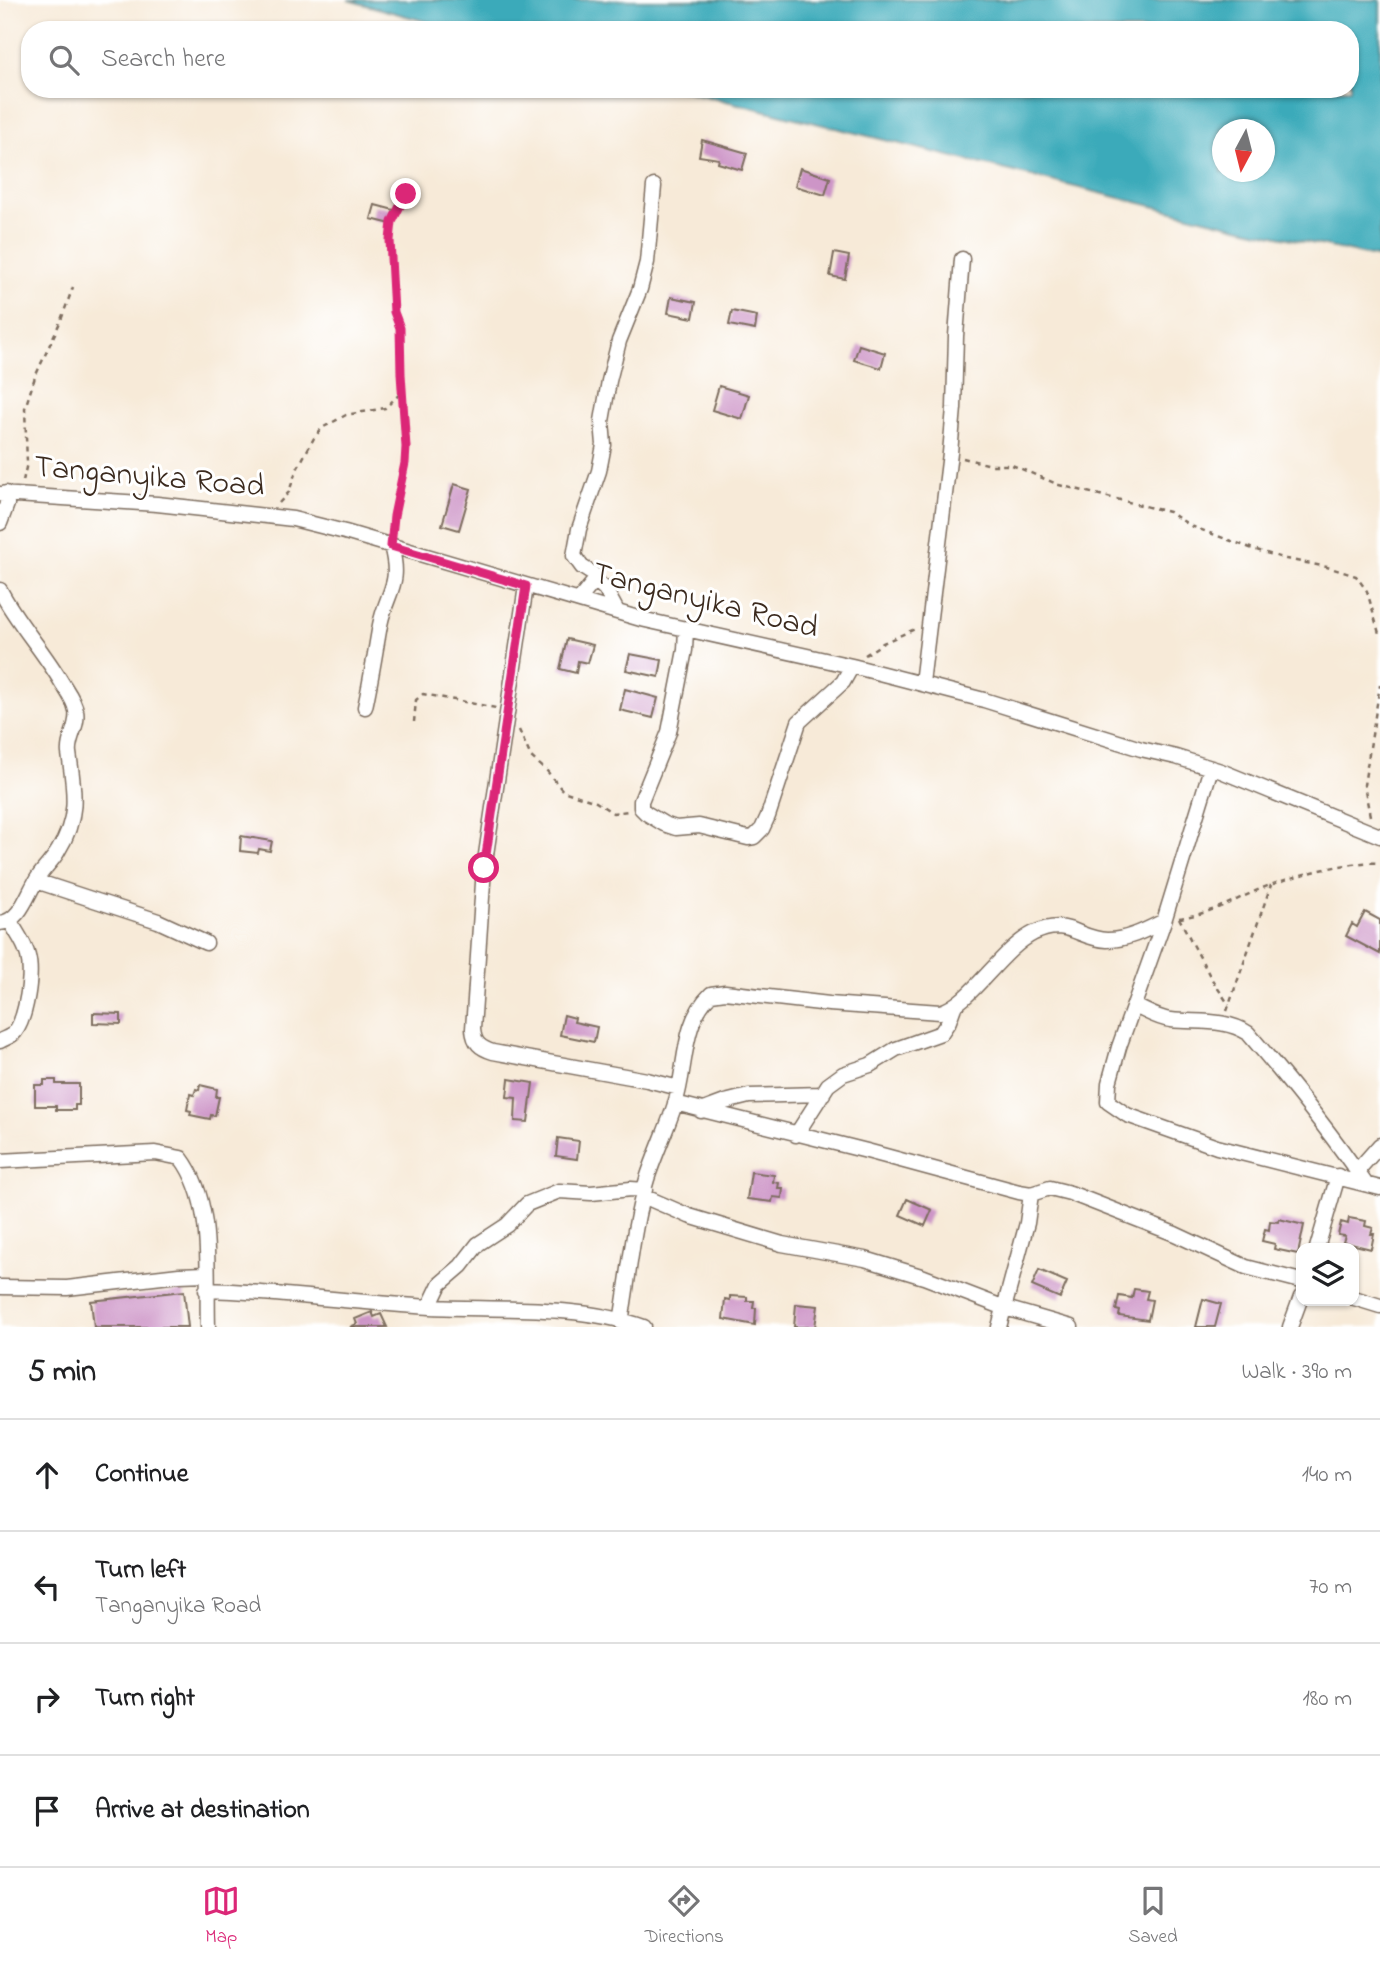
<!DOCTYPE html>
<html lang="en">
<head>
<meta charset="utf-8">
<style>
	:root { --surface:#fff; --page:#f2f2f2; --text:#202124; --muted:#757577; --line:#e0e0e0; --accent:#db2777 }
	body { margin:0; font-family:"Indie Flower",sans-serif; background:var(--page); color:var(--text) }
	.controls { position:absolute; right:21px; bottom:21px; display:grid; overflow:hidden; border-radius:14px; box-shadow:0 2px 5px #0004 }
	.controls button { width:63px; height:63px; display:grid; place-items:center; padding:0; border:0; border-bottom:2px solid var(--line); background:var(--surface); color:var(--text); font:35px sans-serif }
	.compass { position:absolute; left:1212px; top:119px; width:63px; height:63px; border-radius:50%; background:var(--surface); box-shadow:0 2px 5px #0004; rotate:187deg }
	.stop { position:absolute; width:21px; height:21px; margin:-16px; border:5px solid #db2777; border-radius:50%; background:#fff }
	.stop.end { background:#db2777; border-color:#fff; box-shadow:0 2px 7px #0008 }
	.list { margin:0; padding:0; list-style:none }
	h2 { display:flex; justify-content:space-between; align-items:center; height:91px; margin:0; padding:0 28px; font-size:30px }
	h2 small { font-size:23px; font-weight:400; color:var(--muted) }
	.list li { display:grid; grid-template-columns:46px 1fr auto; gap:21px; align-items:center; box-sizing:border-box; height:112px; padding:0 28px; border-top:2px solid var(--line) }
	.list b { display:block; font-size:26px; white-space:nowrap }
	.list p { margin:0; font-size:23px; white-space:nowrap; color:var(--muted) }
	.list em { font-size:23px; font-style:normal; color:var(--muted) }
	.icon { flex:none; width:38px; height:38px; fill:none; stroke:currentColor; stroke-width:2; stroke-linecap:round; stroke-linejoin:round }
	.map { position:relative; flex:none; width:1380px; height:1327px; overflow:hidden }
	.search { position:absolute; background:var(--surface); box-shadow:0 2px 5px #0004; left:21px; right:21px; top:21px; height:77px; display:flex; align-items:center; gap:18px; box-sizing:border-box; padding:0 24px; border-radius:28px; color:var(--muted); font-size:26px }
	.sheet { height:539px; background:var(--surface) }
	nav { display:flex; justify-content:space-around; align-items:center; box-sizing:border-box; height:98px; border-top:2px solid var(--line); background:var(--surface); font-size:19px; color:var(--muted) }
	nav a { display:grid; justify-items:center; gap:4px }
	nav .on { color:var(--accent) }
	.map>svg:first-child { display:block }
</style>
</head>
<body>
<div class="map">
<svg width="1380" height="1327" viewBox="0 0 1380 1327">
	<rect width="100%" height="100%" fill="#fff"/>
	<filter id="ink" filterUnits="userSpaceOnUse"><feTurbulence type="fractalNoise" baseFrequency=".0143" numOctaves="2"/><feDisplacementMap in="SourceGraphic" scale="14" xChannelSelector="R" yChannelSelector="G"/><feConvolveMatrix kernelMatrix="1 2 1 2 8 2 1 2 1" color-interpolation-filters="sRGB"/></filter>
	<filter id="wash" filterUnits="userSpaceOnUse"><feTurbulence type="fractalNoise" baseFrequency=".00686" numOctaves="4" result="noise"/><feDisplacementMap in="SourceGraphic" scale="28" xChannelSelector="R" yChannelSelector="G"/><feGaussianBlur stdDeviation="1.57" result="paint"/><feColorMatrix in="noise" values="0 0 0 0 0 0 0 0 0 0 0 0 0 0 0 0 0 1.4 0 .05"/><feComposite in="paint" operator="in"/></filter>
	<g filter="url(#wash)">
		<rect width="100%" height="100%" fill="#f7ead8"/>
		<path fill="#3baaba" stroke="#3b6a6c" stroke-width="2" fill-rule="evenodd" d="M348,0H1380V258L1242,228L677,89H1350V30H457ZM1222,130H1264V172H1222Z"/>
		<g id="blocks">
			<path fill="#cd95c7" d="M702,140L747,153L742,170L718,163L719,159L699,156Z
				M800,168L830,178L825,195L795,186Z
				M375,205L394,210L391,224L371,219Z
				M834,253L849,256L845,279L830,276Z
				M671,297L696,302L693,318L668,313Z
				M732,311L757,316L755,330L729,325Z
				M859,345L885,353L881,368L854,360Z
				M719,386L749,395L742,419L712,410Z
				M454,484L471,489L459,530L442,525Z
				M567,639L593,645L588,663L578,661L576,673L560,669Z
				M630,654L662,660L659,677L626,670Z
				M625,689L658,698L653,718L620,710Z
				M241,836L272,841L270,851L259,849L258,853L240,851Z
				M1365,912L1380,920V954L1346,936L1352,924L1357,927Z
				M93,1013L121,1014V1024L93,1023Z
				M564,1015L575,1018L574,1022L597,1027L594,1042L560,1035Z
				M509,1079L533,1083L528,1122L515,1121L516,1098L507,1097Z
				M44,1080H56V1084H79V1105H75V1110H56V1106H35V1085H44Z
				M200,1085L217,1089L216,1097H219L215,1116L211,1115L210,1119L190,1115L191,1111L187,1110L190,1094L194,1095L196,1089L199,1090Z
				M558,1138L579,1141L577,1159L556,1156Z
				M751,1172L774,1175L773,1182L779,1183L778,1188H783L782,1198L773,1197L772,1202L747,1199Z
				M907,1199L932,1210L925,1226L900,1215Z
				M1349,1218L1366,1221L1365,1226L1373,1228L1371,1234H1374L1371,1249L1343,1242L1345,1236L1338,1235L1341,1222L1348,1224Z
				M1279,1219L1304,1225L1298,1254L1274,1249L1275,1244L1262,1241L1265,1229L1269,1230L1270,1221L1278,1222Z
				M1039,1270L1067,1282L1060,1298L1032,1286Z
				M1134,1289L1148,1291L1146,1299L1152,1300L1148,1320L1119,1316L1120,1311L1116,1310L1119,1296L1132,1298Z
				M184,1291L188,1327H94L91,1301Z
				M730,1296L747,1297V1301H754L753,1308H756L755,1325L723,1319L725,1299L730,1300Z
				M1203,1299L1221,1304L1215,1327H1196Z
				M796,1304L818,1306L815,1327H794Z
				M372,1312L374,1317L381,1314L387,1327H350L357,1324L355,1319Z"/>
		</g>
	</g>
	<g filter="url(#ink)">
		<use href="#blocks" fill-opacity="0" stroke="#7d6d5f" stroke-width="2"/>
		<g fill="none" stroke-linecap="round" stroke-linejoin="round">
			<defs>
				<path id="minor" d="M0,494L157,504L293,519L345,532L641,619L852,666L984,700L1141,749L1176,757L1221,771L1380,836
					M0,523L7,504L6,493
					M595,580L605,589L617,611
					M526,586L484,868L473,1029C474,1043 480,1048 493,1052L647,1080L679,1088
					M0,590C17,623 43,650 62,683C67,691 75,702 76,711C79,726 67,739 69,753C74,790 80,816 58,851C53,860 45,867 39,876C28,891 21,922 0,923
					M579,600L595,580L593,574L582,567L574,556L579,529L599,471L604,445L602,421L609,381L619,341L640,289L647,262L654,186
					M686,628L685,650L669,732L641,801V808L646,813L664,824L676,828L699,826L748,838L754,837L762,829L768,816L799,722L843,682L852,666
					M922,683L950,453L954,408L956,336L962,259
					M365,707C371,680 375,653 380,625C387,590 402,586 391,546
					M1211,768L1164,921L1119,1047L1109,1083L1108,1102L1127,1115L1217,1147L1380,1188
					M36,881L158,921L206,943
					M1135,1006C1146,1011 1159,1019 1171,1020C1197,1023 1225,1018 1248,1033C1290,1082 1329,1130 1365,1183
					M0,1041C5,1038 11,1037 15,1032C26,1018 33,974 28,956C25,943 16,932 10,921
					M675,1103L867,1151L1019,1192L1031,1194L1050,1188L1070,1193L1175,1234L1246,1267L1301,1281
					M701,1111L725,1102L749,1096L823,1094
					M796,1135L828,1085L843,1074L870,1065L896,1049L941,1033L949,1021L954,1007
					M0,1161L155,1153L181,1158C215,1203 206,1273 208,1327
					M1357,1171L1380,1145
					M643,1196L689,1216L782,1244L865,1259L924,1277L1005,1308L1071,1327
					M1317,1248L1338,1176
					M0,1287L67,1288L179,1275L206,1274
					M206,1290C281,1292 356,1303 431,1307C499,1310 578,1304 644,1327
					M1354,1298L1380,1306
					M429,1307L440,1284L461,1266L478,1244L507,1225L527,1204L559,1191L591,1193L631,1189L645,1190
					M621,1322C629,1275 633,1225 647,1179C655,1154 667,1129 675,1104C687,1067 681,1023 711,994L725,992L829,1004L940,1012C970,1005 1000,950 1034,933C1068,917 1078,939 1107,940C1127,940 1146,930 1164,921
					M999,1327L1027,1223L1031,1194
					M1290,1327L1301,1297"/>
			</defs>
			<use href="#minor" stroke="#7d6d5f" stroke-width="17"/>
			<path stroke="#7d6d5f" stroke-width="2.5" stroke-dasharray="5 5" stroke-linecap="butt" d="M963,458L991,465H1012L1059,485L1169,512L1191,526L1253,549L1286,559L1327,567L1356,576L1367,591L1380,637
				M23,481L27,463L25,408L35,377L61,320L73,287
				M279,503L289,492L296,471L314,438L322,428L346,415L385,408L402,392
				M392,532L406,447L400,328L394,312L390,240L392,222L406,194
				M865,655L883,643L915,629
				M414,722L416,700L423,694L496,708
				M519,730L531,757L547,771L563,791L596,802L613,813L628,811
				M1370,816L1364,785L1380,685
				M1179,918C1210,914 1233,901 1260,889C1289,877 1349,860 1380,863
				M1179,918L1211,978L1229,1005
				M1227,1011L1271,885"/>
			<use href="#minor" stroke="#fff" stroke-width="14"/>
		</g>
	</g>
	<g fill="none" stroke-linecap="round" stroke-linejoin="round" filter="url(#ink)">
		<path stroke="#db2777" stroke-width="9" d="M406,194L392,222L390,240L394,312L400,328L401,374L406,447L405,463L394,516L391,546L526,586L484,868"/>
	</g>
	<g text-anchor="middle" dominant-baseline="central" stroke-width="6" stroke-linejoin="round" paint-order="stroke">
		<g font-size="32" fill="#3b2a1e" stroke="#fff">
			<text transform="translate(149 478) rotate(5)">Tanganyika Road</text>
			<text transform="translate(705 602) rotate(14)">Tanganyika Road</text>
		</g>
	</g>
</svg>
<div class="controls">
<button><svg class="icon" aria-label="layers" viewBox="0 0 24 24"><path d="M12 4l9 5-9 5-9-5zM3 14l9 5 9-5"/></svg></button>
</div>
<svg class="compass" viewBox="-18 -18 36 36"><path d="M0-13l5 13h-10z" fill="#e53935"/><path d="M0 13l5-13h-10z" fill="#757577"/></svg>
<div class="stop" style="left:484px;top:868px"></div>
<div class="stop end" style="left:406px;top:194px"></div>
<div class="search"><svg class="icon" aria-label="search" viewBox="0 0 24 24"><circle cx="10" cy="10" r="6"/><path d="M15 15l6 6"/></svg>Search here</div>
</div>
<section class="sheet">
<h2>5 min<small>Walk · 390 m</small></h2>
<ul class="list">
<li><svg class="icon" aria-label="ahead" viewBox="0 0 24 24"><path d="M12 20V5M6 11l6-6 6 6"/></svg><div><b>Continue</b></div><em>140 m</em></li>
<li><svg class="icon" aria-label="left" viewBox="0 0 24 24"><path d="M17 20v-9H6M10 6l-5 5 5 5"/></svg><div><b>Turn left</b><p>Tanganyika Road</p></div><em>70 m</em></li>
<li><svg class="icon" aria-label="right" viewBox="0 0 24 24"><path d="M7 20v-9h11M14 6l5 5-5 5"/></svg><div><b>Turn right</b></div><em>180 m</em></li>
<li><svg class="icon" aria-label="arrive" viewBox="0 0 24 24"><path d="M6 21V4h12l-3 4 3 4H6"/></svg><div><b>Arrive at destination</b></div></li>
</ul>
</section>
<nav>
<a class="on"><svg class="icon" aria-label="map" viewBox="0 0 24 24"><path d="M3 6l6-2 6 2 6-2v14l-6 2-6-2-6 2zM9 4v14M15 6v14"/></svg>Map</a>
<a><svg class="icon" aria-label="directions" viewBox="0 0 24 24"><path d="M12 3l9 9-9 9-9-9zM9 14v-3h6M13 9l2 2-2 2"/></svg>Directions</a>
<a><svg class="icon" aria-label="saved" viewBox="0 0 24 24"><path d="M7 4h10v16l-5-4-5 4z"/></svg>Saved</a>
</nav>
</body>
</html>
